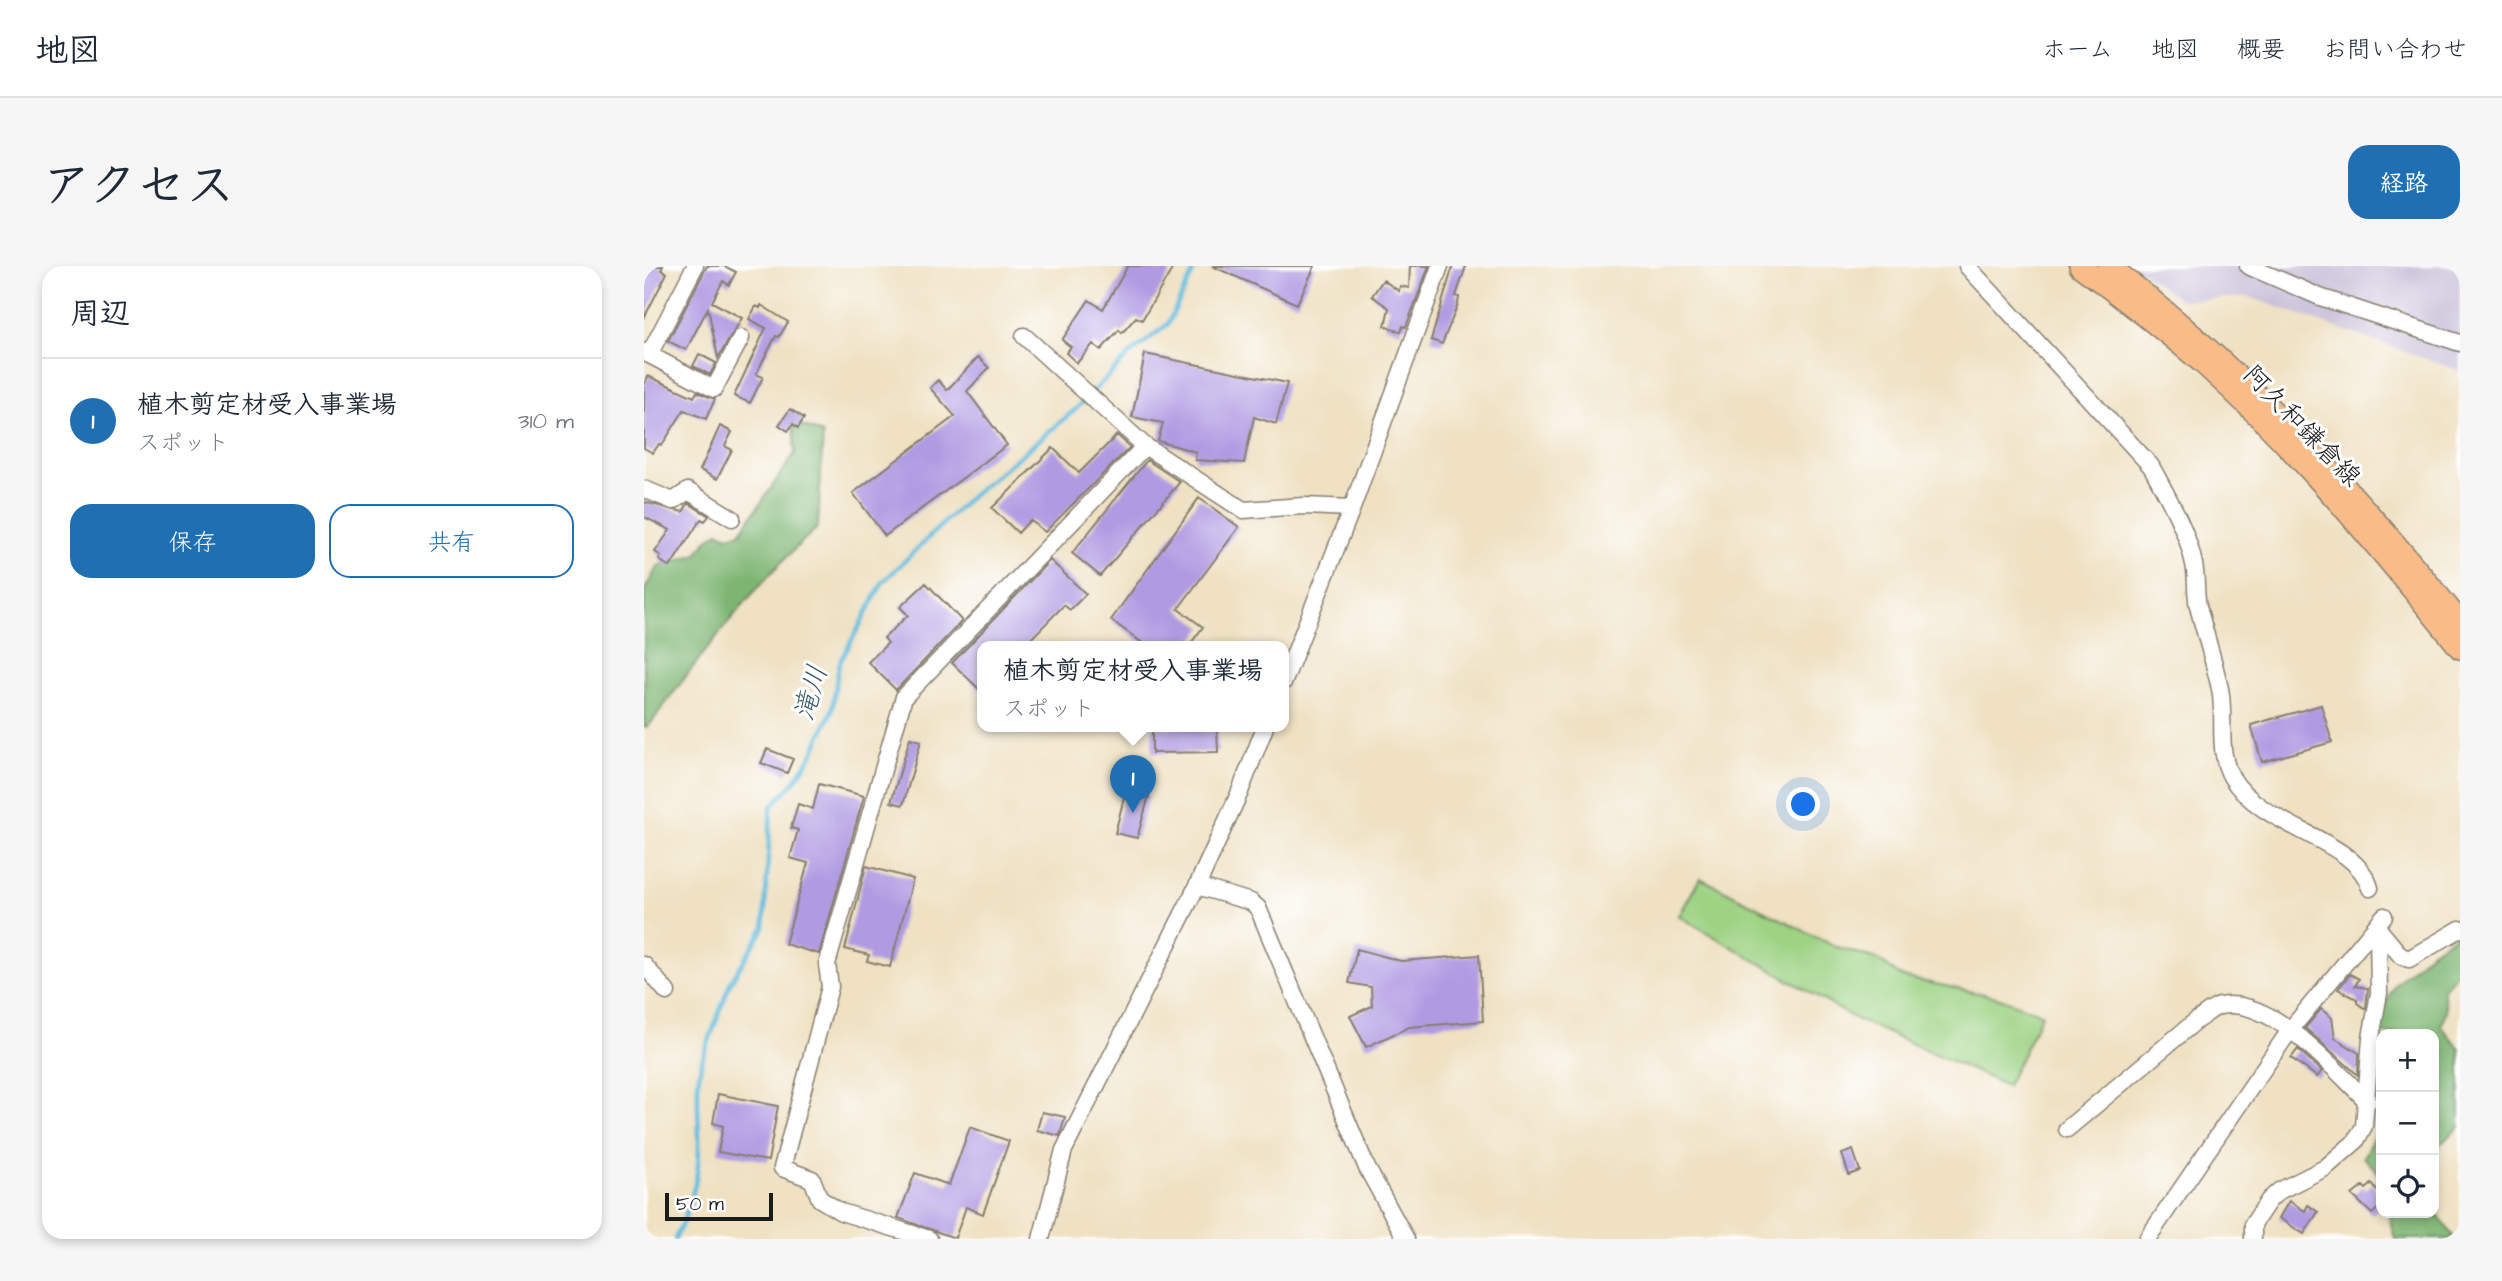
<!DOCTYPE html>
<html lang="ja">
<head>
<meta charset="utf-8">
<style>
	:root { --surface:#fff; --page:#f6f6f7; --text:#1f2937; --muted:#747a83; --line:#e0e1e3; --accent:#1f6fb2 }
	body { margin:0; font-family:"Architects Daughter","Klee One",sans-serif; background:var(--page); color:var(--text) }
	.controls { position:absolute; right:21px; bottom:21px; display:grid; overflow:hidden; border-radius:14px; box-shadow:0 4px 10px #0003 }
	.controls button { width:63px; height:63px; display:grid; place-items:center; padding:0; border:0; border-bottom:2px solid var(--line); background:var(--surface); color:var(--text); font:35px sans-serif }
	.scale { position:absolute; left:21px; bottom:18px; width:108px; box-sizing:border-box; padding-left:7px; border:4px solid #1c1c1c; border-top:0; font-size:19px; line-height:24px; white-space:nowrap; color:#1c1c1c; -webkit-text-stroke:5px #fff; paint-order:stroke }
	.you { position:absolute; left:1160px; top:539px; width:24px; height:24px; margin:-18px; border:5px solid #fff; border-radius:50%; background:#1a73e8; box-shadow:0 0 0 10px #1a73e833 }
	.badge { display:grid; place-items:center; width:46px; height:46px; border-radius:50%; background:var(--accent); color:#fff; font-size:23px; font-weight:700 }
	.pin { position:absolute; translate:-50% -58px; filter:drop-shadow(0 2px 4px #0008) }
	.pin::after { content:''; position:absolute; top:37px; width:24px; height:21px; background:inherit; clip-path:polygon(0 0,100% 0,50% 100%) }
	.popup { position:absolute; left:333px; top:375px; width:312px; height:91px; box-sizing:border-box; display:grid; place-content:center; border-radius:14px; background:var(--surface); filter:drop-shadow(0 2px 5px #0005); font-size:23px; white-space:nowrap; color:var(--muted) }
	.popup b { font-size:26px; color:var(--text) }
	.popup::after { content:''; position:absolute; left:50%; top:100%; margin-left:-14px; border:14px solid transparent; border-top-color:var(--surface) }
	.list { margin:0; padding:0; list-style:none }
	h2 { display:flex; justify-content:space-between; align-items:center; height:91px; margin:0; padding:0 28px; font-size:30px }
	h2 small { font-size:23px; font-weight:400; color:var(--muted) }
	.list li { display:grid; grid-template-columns:46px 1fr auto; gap:21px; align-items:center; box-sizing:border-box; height:126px; padding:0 28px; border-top:2px solid var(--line) }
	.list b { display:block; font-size:26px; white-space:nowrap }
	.list p { margin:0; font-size:23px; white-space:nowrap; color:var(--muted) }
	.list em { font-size:23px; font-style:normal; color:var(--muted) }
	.actions { display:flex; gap:14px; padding:21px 28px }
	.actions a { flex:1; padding:16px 0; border:2px solid var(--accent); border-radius:21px; text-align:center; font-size:24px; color:var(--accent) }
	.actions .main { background:var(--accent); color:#fff }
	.icon { flex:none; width:38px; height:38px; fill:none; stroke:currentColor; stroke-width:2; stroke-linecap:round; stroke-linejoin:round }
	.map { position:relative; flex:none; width:1816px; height:973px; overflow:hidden; border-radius:21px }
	header { display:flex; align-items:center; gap:42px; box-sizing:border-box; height:98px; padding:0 35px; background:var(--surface); border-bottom:2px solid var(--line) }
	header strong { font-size:33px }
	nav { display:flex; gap:38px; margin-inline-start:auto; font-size:24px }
	.intro { display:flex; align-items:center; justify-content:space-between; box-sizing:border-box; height:168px; padding:0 42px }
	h1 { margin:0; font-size:49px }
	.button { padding:18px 32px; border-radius:21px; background:var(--accent); color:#fff; font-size:24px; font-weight:700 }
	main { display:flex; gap:42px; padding:0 42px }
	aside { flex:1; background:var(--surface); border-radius:21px; box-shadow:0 4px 10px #0003 }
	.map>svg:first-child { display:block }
</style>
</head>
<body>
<header>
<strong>地図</strong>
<nav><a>ホーム</a><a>地図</a><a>概要</a><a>お問い合わせ</a></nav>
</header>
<div class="intro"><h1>アクセス</h1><a class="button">経路</a></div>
<main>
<aside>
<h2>周辺<small></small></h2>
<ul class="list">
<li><span class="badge">1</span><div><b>植木剪定材受入事業場</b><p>スポット</p></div><em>310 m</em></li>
</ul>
<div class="actions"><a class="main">保存</a><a>共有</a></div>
</aside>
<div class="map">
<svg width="1816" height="973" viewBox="0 0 1816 973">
	<rect width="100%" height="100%" fill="#fff"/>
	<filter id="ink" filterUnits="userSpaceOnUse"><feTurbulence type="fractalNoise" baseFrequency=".0143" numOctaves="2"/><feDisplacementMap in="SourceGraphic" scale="14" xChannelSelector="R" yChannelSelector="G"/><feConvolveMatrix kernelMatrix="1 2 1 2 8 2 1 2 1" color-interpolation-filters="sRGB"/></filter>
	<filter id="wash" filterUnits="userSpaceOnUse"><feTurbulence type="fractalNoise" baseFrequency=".00686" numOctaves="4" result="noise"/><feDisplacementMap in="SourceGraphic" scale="28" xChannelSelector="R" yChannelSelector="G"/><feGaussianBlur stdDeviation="1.57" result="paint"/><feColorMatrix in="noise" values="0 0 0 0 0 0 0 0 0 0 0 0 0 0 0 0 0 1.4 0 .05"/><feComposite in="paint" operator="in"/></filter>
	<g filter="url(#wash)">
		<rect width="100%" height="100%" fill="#efe1c2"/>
		<path fill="#c8bfd8" d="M1490,0H1816V105L1605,31L1537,34Z"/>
		<path fill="#9ed384" stroke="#5d7850" stroke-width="2" d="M1056,612L1190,680L1233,693L1258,711L1353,731L1398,748L1363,820L1212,753L1035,650Z"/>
		<path fill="#7eb572" stroke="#4d6847" stroke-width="2" d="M149,156L179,168L174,261C109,319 56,391 4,461H0V325L14,300L53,288L63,274L75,266L84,270L96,267L151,187Z
			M1816,666V704L1799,723L1802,745L1797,760L1816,783V860L1790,884V768H1737V920L1734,906L1719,891L1734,863L1733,821L1737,796L1730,773L1737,748L1751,718L1784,688Z
			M1790,943L1811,973H1751L1744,947H1790Z"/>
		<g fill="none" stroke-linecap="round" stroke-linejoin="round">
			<path stroke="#61bbde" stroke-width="4.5" d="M31,973C45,944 54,917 55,885C56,855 50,823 58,794L86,717L120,662L127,541L150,516L168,489L188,444L195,398L239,316L325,232L432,143L485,89L524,58L552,0"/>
		</g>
		<g id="blocks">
			<path fill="#b09be2" d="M0,0H19L17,4L23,7L0,52Z
				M63,0H80L92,6L85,19L79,15L68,36L98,52L74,92L64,42L42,84L24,75Z
				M484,0H530L498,54L492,51L478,67L475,64L457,84L449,78L433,97L422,87L427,81L418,74L445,34L459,43Z
				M568,0H671L653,38Z
				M766,0H785L762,61L759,60L757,66L741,60L745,42L728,30L739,14L755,25L756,20L765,22Z
				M809,0H822L812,30L815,31L814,38L798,78L787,74Z
				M117,39L144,56L135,71L132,70L112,108L119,111L106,137L90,130L122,62L105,53L112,40L116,42Z
				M55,88L72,97L66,109L49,100Z
				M501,88L643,117L632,158L610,151L600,197L551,194L552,186L514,175L519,157L488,151Z
				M334,91L345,102L323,125L363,179L241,270L209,227L311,150L286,122L294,114L303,124Z
				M4,110L50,131L53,126L71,133L62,153L40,144L18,179L15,178L9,187L0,182V120Z
				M146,143L160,152L154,162L149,158L144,165L135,159Z
				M76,160L88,166L81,180L88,184L73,213L56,204Z
				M473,169L486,181L401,266L386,254L374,267L348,242L409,182L435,207Z
				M503,194L536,216L456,310L428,287Z
				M555,232L595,261L534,343L559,361L544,381H504L467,354Z
				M0,236L39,246L44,237L65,250L61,255L57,253L26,301L15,294L17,290L11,286L26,264L0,251Z
				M406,294L442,328L426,344L420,339L379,381H339V427L308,397Z
				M282,317L318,355L252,424L224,396L244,377L240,372L264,349L256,341Z
				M1677,439L1688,476L1618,496L1607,459Z
				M508,461H573L574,486L508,487Z
				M266,472L277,475L259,539L247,536Z
				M123,483L149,493L143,507L117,497Z
				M175,518L220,530L175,688L141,678L164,597L146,592L154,564L147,562L154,538L169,543Z
				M482,524L505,530L493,572L471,567Z
				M222,600L269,613L246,701L223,695L225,689L201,683Z
				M713,683L757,695L835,689L839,755L765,761L722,781L706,750L728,740L727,721L705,717Z
				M1706,708L1715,713L1711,720L1724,722L1722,743L1713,737V733L1694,723Z
				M1677,743L1688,752L1691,772L1715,787L1714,809L1661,762Z
				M1654,783L1678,805L1673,811L1647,792Z
				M74,828L134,840L124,895L74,886L79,860L69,857Z
				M398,846L421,851L416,870L393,864Z
				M326,861L365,875L339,948L322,941L311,972L254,952L271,907L305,919Z
				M1209,884L1216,905L1205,909L1198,888Z
				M1728,918L1737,930V940L1728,948L1708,929L1719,920L1722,923Z
				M1645,935L1661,945L1664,939L1674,946L1660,968L1635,952Z"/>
		</g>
	</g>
	<g filter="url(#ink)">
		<use href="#blocks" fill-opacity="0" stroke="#867e6f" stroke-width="2"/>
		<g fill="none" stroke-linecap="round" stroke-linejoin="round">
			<defs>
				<path id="minor" d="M1323,0L1507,200C1524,231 1543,264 1550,298C1553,312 1551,327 1554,340C1561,368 1570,395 1576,423C1582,452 1572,485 1588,512C1618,562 1713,573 1726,622
					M1604,0L1676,31L1816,77
					M380,70L501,180L599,244L660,240L708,242
					M0,86L70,123L97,72
					M5,89L51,0
					M0,223L29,235L44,225L88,252
					M640,415L708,242L796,0
					M553,620L607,636L614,642L723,902L762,973
					M1733,661L1757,690L1765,693L1816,663
					M0,699L23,726
					M1423,863L1553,754C1560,750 1568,742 1576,740C1628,729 1691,805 1724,836
					M285,973L197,946L176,933L168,913L138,902L186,721L183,698L260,431L501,180
					M397,973L420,884L553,620L595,528L621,461
					M1503,973L1646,764L1740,650
					M1609,973V958L1625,934L1635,925L1681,902L1712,875L1720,860L1727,772L1735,727L1734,665"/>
				<path id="major" d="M1436,0C1479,32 1522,65 1562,100C1656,185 1737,284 1816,382
					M1465,0C1598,102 1711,226 1816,356"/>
			</defs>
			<use href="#minor" stroke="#867e6f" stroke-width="19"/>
			<use href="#major" stroke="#867e6f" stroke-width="24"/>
			<use href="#minor" stroke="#fff" stroke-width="16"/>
			<use href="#major" stroke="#f9bc89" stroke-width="21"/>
		</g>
	</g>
	<g text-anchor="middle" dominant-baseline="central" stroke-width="6" stroke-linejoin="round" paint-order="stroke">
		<g font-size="26" fill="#1c1c1c" stroke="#fff">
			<text transform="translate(1658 160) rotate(46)">阿久和鎌倉線</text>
		</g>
		<g font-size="28" font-style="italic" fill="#385c6a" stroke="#fff">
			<text transform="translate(167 427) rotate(-74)">滝川</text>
		</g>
	</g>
</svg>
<div class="controls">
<button>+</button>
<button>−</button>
<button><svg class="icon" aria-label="locate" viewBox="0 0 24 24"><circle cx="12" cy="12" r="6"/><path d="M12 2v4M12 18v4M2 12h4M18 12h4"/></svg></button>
</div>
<div class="scale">50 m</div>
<div class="you"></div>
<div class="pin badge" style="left:489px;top:547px">1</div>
<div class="popup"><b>植木剪定材受入事業場</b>スポット</div>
</div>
</main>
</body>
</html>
